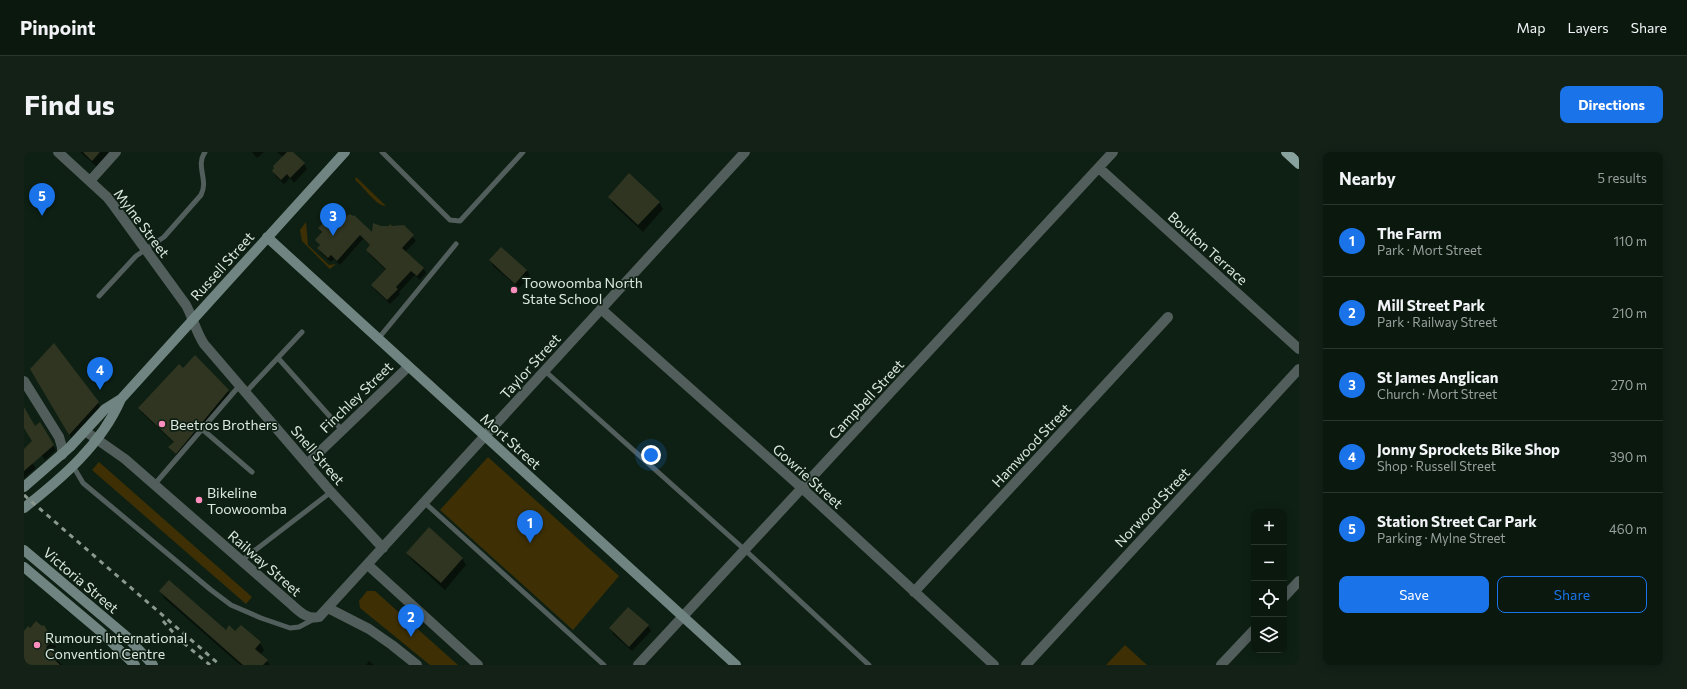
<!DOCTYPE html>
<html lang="en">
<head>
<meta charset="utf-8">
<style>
	:root { --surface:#0a180e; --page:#132117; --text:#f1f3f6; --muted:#99a09e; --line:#2a372e; --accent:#1a73e8 }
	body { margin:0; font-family:Commissioner,sans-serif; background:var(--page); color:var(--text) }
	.controls { position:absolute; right:12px; bottom:12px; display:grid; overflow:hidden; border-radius:8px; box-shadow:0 2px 10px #0003 }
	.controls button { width:36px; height:36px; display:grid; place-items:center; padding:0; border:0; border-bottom:1px solid var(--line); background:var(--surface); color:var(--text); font:20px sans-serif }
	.you { position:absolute; left:627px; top:303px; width:14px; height:14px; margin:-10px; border:3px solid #fff; border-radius:50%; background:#1a73e8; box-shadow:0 0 0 6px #1a73e833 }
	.badge { display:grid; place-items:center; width:26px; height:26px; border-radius:50%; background:var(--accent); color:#fff; font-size:13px; font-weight:700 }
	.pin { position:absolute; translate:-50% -33px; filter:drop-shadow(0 1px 2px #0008) }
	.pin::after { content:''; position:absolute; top:21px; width:14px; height:12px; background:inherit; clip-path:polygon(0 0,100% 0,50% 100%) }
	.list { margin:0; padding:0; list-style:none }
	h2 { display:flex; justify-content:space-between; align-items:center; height:52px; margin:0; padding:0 16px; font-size:17px }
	h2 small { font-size:13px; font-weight:400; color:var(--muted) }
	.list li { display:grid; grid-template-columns:26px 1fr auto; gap:12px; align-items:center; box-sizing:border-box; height:72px; padding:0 16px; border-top:1px solid var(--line) }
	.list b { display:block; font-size:15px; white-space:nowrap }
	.list p { margin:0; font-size:13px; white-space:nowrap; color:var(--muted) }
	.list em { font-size:13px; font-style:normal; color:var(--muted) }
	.actions { display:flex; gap:8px; padding:12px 16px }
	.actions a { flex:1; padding:9px 0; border:1px solid var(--accent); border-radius:8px; text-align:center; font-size:14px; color:var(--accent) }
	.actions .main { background:var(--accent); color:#fff }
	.icon { flex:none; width:22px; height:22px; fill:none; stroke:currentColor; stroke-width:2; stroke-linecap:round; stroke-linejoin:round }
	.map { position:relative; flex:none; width:1275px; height:513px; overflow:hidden; border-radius:8px }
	header { display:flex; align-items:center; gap:24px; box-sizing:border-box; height:56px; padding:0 20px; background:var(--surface); border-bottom:1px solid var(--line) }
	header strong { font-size:19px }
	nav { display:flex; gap:22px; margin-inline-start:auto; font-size:14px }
	.intro { display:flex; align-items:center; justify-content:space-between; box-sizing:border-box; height:96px; padding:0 24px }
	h1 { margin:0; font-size:28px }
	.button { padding:10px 18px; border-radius:8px; background:var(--accent); color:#fff; font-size:14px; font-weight:700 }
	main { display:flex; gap:24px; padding:0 24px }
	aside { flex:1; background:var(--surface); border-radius:8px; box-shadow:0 2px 10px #0003 }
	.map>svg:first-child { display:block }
</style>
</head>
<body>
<header>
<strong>Pinpoint</strong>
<nav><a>Map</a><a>Layers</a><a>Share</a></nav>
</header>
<div class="intro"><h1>Find us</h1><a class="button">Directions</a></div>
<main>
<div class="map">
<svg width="1275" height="513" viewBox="0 0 1275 513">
	<rect width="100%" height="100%" fill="#0e2013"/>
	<path fill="#3e3004" d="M332,25L362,54C352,54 340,35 331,28Z
		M326,62L311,78L306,73L304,74L302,72Z
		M282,70L284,93L305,113L312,112L306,117L278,89L276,78Z
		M464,305L595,424L549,478L416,358Z
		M75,310L228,445L222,452L68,318Z
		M343,439H351L434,513H406L336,456L335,449Z
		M1101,493L1123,513H1082Z"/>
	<path fill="#0007" d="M56,0H87L73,15Z
		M228,0H240L233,6Z
		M253,0H267L280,12L283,17L270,31L266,26L260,32L252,25L249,19L259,5Z
		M585,45L635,50L639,57L619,80L589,52Z
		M380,74L392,89L381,100L400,117L402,121L396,128L391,123L375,140L376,142L366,152L351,138L349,133L363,119L346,103L343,98L347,94L339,87L316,113L310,107L307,110L297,101L295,96L296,94L292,88L298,82L295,77L349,82L357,75Z
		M477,96L503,119L506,124L495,136L469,114L466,108Z
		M159,218L204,239L207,244L155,306L146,295L150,291L118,261L115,256Z
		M12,224L74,251L78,258L49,289Z
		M0,257L11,275L16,272L32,298L21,308L0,274Z
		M0,301L12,316L0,326Z
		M383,401L438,406L442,413L421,438L388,408Z
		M136,439L202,479L211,480L236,491L240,498L237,502L246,513H216L140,446Z
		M12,470L28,488L32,495L27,501L38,513H0V481Z
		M624,473L627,479L608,499L589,482L586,476Z
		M345,509L350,513H342Z"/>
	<path fill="#303521" d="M59,0H76L68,9Z
		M263,0H269L281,11L266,26L263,22L257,28L248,19L250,16L249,14Z
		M605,21L636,50L614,73L584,45Z
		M326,62L329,64L330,63L348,80L349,71L357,74H365L366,72L368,74L380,73L390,83L378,96L400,116L393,124L387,119L372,135L374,137L363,148L347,133L362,117L342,98L346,93L336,83L313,109L307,103L304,106L293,96L296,93L291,88L298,80L294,76L300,70L311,77Z
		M477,95L503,118L491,132L465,108Z
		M30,191L75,250L45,283L6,217Z
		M171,203L205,238L152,302L144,295L150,290L114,256L155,212L159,216Z
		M0,255L11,274L16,270L30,293L0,319V297L8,289L0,276Z
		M405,375L439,406L417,431L382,401Z
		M145,428L202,478L205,473L211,479L217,473L237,490L231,497L244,508L239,513H219L135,439Z
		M604,455L625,473L605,495L585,476Z
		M12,469L18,474L20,473L29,488L22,495L32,504L30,507L36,513H0V479L4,474L6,476Z"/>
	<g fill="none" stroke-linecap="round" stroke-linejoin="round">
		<path stroke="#525e5c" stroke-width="5" d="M358,0L426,68L436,69L499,0
			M75,144L112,104L140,85L177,43C185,28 171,14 181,0
			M354,187L432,92
			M254,206L318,278
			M521,219L721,398L845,513
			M222,240L278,180
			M178,277L228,320
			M49,314L59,331L187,438L207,453L237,466L266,476L275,475L290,467
			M130,333L216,233
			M401,351L580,513
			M217,409L307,340"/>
		<path stroke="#525e5c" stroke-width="10" d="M34,0L83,45L90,54L162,153C169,166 172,180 180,192L307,340L359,396
			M1075,16L1275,197
			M66,29L92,0
			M577,157L778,336L970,513
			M0,229L35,285L38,295V303
			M61,279L101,307L267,452C275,459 283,468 295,465L721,0
			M283,312L384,215
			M344,413L454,513
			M890,440L1144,165
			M1260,445L1275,429
			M304,456L345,477L368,493L393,513
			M614,513L1089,0
			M1002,513L1275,217
			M1197,513L1230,478"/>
		<path stroke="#708581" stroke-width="10" d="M243,85L712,513
			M0,335L46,295L81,257L97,247L321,0
			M0,356C38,326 77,293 97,247
			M0,398L102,484L129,513
			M0,415L77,480L111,513"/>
		<path stroke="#88a29e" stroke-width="10" d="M1262,0L1275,12"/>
		<path stroke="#8a988e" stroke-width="3" stroke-dasharray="5 5" stroke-linecap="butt" d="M0,343L196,513
			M139,469L156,488L186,513"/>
	</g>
	<g fill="#fe8ebd" stroke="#0e2013" stroke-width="1.5">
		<circle cx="490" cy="138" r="4"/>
		<circle cx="138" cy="272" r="4"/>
		<circle cx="175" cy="348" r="4"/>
		<circle cx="13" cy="493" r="4"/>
	</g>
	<g text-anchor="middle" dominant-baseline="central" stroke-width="3.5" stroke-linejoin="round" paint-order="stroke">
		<g font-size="14" fill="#dce8df" stroke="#0e2013">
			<text transform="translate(118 71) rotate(53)">Mylne Street</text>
			<text transform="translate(1184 96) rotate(42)">Boulton Terrace</text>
			<text transform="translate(198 114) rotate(-48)">Russell Street</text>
			<text transform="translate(506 214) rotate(-48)">Taylor Street</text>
			<text transform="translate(332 245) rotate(-44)">Finchley Street</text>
			<text transform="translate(842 247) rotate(-47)">Campbell Street</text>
			<text transform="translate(487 289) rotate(42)">Mort Street</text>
			<text transform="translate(1007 293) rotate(-47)">Hamwood Street</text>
			<text transform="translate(294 303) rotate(49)">Snell Street</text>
			<text transform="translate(784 324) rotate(42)">Gowrie Street</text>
			<text transform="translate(1128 355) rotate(-47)">Norwood Street</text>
			<text transform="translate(241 411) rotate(41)">Railway Street</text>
			<text transform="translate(57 428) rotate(40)">Victoria Street</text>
		</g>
		<g font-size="14" fill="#dce8df" stroke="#0e2013" text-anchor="start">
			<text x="498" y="130">Toowoomba North<tspan x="498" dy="16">State School</tspan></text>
			<text x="146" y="272">Beetros Brothers</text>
			<text x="183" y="340">Bikeline<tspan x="183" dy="16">Toowoomba</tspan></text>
			<text x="21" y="485">Rumours International<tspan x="21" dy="16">Convention Centre</tspan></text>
		</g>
	</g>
</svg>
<div class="controls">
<button>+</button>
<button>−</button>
<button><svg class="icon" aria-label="locate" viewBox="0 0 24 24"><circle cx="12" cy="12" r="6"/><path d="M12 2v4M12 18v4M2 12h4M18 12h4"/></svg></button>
<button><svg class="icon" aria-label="layers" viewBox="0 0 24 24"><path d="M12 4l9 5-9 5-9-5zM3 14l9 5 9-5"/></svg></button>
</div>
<div class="you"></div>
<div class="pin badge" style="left:506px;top:391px">1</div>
<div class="pin badge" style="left:387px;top:485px">2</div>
<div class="pin badge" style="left:309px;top:84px">3</div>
<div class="pin badge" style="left:76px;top:238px">4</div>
<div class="pin badge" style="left:18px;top:64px">5</div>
</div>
<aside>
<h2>Nearby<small>5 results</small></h2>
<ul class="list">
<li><span class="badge">1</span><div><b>The Farm</b><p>Park · Mort Street</p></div><em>110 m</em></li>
<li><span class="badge">2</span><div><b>Mill Street Park</b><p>Park · Railway Street</p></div><em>210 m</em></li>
<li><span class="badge">3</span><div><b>St James Anglican</b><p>Church · Mort Street</p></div><em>270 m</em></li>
<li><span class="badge">4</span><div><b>Jonny Sprockets Bike Shop</b><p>Shop · Russell Street</p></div><em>390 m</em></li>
<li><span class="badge">5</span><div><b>Station Street Car Park</b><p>Parking · Mylne Street</p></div><em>460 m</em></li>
</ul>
<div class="actions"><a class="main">Save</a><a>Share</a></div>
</aside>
</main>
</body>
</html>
